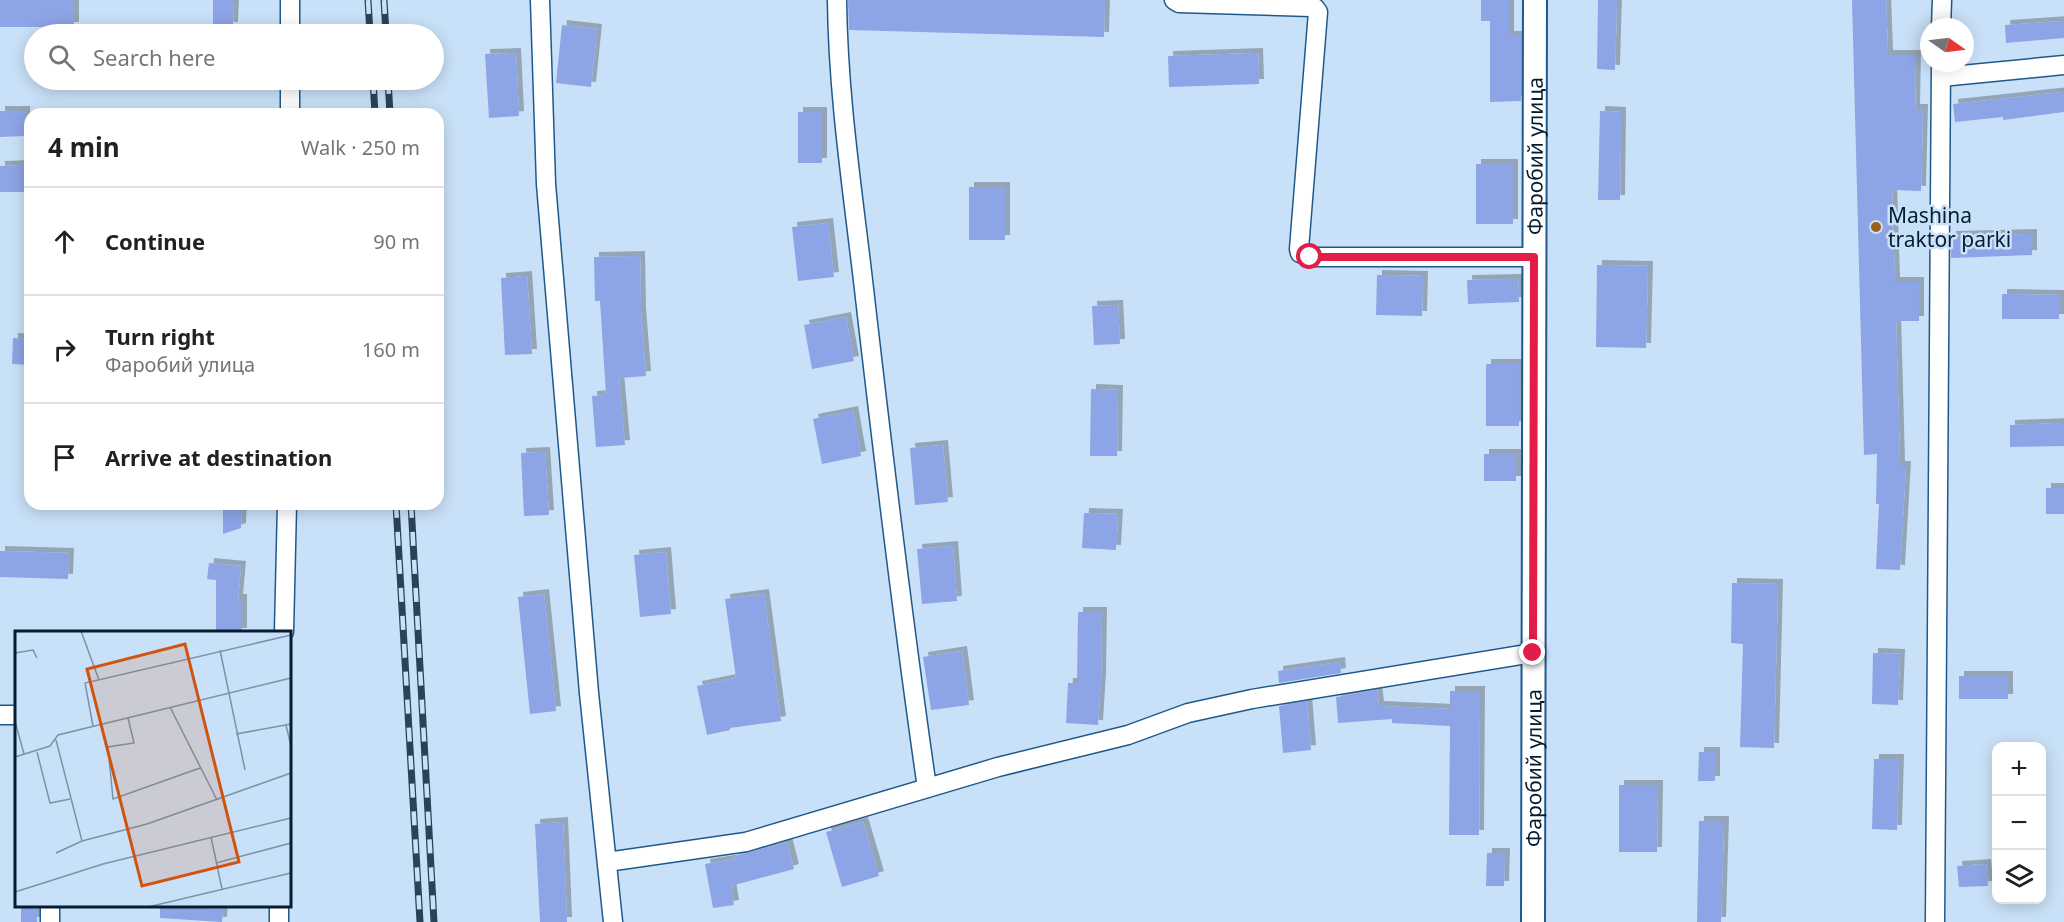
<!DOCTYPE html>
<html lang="en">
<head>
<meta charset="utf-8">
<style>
	:root { --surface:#fff; --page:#f6f6f6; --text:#202124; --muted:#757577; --line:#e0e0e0 }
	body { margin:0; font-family:"Noto Sans",sans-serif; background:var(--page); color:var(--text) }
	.controls { position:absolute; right:18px; bottom:18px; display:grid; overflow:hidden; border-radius:12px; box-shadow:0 3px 15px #0003 }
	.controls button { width:54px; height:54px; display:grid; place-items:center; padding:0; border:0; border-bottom:2px solid var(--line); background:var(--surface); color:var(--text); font:30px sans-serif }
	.compass { position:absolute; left:1920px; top:18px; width:54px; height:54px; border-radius:50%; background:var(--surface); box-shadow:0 3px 15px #0003; rotate:104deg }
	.stop { position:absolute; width:18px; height:18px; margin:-14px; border:4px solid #e11d48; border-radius:50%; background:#fff }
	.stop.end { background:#e11d48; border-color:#fff; box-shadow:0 2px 6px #0008 }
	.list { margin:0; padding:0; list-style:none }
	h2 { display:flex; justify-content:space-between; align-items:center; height:78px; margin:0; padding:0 24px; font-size:26px }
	h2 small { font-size:20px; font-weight:400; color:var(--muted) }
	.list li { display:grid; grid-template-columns:39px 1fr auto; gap:18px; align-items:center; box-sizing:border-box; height:108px; padding:0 24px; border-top:2px solid var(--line) }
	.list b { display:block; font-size:22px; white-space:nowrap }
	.list p { margin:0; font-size:20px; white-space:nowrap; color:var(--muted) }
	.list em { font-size:20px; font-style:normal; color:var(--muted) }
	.icon { flex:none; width:33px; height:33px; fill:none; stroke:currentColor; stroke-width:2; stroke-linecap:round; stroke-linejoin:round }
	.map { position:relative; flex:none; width:2064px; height:922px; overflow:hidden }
	.search { position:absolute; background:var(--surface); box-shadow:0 3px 15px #0003; left:24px; top:24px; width:420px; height:66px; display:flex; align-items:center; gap:15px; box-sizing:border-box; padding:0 21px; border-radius:33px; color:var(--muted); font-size:22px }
	.panel { position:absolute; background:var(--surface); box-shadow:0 3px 15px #0003; left:24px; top:108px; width:420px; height:402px; border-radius:18px }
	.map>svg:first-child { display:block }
</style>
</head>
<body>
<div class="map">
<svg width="2064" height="922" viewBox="0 0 2064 922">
	<defs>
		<filter id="shadow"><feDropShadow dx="5" dy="-5" stdDeviation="0" flood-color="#0004"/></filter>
	</defs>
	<rect width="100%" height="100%" fill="#c9e1f8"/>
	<path fill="#8da4e6" filter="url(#shadow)" d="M0,0H74V27H0Z
		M213,0H234L233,27L213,26Z
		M848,0H1105L1104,37L849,30Z
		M1481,0H1509V36H1521V101L1490,102V21H1481Z
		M1598,0H1617L1615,70L1597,69Z
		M1852,0H1886L1888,55H1916L1915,109H1923L1921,191L1892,190L1895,282H1919V321H1896L1900,466H1906L1900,570L1876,569L1879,504H1876L1877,454L1864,455Z
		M2064,21V38L2006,43L2005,25Z
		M562,25L597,29L591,87L556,83Z
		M516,53L519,116L489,118L485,54Z
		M1258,53L1259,84L1169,87L1168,56Z
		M2064,92V112L2003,120V117L1955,122L1953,104Z
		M0,111H25V136L0,137Z
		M1600,111L1621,112L1620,200H1598Z
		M798,112H822V163H798Z
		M1476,164H1513V224H1476Z
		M26,165L27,192H0V166Z
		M969,187H1005V240H969Z
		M828,223L834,277L798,281L792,227Z
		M2032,234V255L1951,258V236Z
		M640,256L641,313L646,376L619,378L625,445L596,447L592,396L606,395L600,301H595L594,257Z
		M1597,265L1648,266L1646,348L1596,347Z
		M1377,275L1423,276L1422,316L1376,315Z
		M527,276L532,354L505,355L501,278Z
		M1518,279L1519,302L1468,304L1467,280Z
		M2002,294L2059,295V319H2002Z
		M1118,305L1120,344L1094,345L1092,306Z
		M846,317L854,361L812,369L804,325Z
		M13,338L30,339V365L12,364Z
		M1486,364H1519V426H1486Z
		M1091,389L1118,390L1117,456H1090Z
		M853,411L861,456L822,464L813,419Z
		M2064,423V446L2010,447V425Z
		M943,445L948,502L915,505L910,448Z
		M545,452L549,515L524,516L521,453Z
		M1484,454H1516V481H1484Z
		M2046,488H2064V514H2046Z
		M223,504H242L241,528L223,534Z
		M1084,513L1118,514L1116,550L1082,548Z
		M953,546L957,601L922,604L917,549Z
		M0,551L69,553L68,579L0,577Z
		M666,552L671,614L640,617L634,555Z
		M209,563L241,566L238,599H242V633H216V580L207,579Z
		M1732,583L1778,584L1774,748L1740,747L1743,644L1731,643Z
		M544,594L556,711L530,714L518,597Z
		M764,594L781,721L730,728V730L707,735L697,686L736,678L725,599Z
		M1078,612H1102L1101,678L1098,725L1066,723L1068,683H1077Z
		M962,651L969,705L931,710L923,657Z
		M1873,653L1900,654L1898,705L1872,704Z
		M1340,662L1341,673L1279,683L1278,671Z
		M1959,676H2008V699H1959Z
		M1377,690L1379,706L1450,709V691H1480L1479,835H1449L1450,726L1392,723V719L1338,723L1336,697Z
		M1307,701L1311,750L1283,753L1279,706Z
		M1699,752H1715V781H1698Z
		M1874,759H1899L1897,830L1872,829Z
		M1619,785H1658L1657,852H1619Z
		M1699,821H1724L1721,922H1697Z
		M563,822L567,922H540L535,824Z
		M863,822L879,876L842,887L826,832Z
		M787,842L794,869L731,886L734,905L713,908L705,864L736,859L735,856Z
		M1487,853H1505L1504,886H1486Z
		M1986,864L1988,886L1959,887L1957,866Z
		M21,906H37V922H21Z
		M160,906L223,909L222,922L160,918Z"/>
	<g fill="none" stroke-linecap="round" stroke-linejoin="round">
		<defs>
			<path id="minor" d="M290,0V34
				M540,0L546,184L589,693L613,922
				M837,0C838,97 853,193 864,289C883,455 903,622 927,788
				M1174,0L1179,3L1311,7L1315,8L1318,12L1299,249L1300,253L1310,257H1535
				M1941,27L1942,0
				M1941,77L2064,65
				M290,80V114
				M284,632L287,504
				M0,715H16
				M607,862L746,842L998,767L1128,735L1188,713L1252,699L1533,653
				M50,906V922
				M279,922V906
				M1935,922L1941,63"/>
			<g id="tertiary">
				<path id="s1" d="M1533,922L1535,0"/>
			</g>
		</defs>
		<use href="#minor" stroke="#1f598b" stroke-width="21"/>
		<use href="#tertiary" stroke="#1f598b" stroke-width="26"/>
		<use href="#minor" stroke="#fff" stroke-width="18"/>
		<use href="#tertiary" stroke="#fff" stroke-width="22"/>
		<defs>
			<path id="rail" d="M368,0L370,34
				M384,0L386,34
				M373,80L375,114
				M388,80L390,114
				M396,504L420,922
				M411,504L434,922"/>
		</defs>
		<use href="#rail" stroke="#2a4258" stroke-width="7"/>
		<use href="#rail" stroke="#c9e1f8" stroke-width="4.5" stroke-dasharray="14" stroke-linecap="butt"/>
	</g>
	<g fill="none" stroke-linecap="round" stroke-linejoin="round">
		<path stroke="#e11d48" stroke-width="8" d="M1310,257H1534L1533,653"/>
	</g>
	<circle fill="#976219" stroke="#c9e1f8" stroke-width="2" cx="1876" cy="227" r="6"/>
	<g text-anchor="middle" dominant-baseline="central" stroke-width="5" stroke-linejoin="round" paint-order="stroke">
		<g font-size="21" fill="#051d32" stroke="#c9e1f8">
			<text stroke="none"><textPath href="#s1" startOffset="766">Фаробий улица</textPath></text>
			<text stroke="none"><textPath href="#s1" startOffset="154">Фаробий улица</textPath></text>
		</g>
		<g font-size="21" fill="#051d32" stroke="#c9e1f8" text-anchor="start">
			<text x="1888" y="215">Mashina<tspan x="1888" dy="24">traktor parki</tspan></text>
		</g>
	</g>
	<g transform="translate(15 631)">
		<rect width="276" height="276" fill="#c9e1f8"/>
		<path fill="none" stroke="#7b93a9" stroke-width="1.5" d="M66,0L84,49M205,19L230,139M0,22L18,19L22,27M155,76L202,169M113,87L119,112L93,116L98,168L185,137M0,90L9,123M271,94L276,115M78,95L70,52L276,4M221,103L276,93M41,109L67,210M22,121L35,172L55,168M0,126L35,115L43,104L276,47M196,206L207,258M41,222L67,210L132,193L276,142M201,232L276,212M0,261L88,233L276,187M133,276L276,242"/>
		<path fill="#d15310" fill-opacity="0.15" stroke="#d15310" stroke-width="3" d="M170,13L224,231L127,255L72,38Z"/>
		<rect width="276" height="276" fill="none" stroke="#051d32" stroke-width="3"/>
	</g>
</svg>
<div class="controls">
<button>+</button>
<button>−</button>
<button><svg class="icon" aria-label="layers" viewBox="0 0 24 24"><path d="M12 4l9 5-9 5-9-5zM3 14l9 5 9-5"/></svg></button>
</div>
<svg class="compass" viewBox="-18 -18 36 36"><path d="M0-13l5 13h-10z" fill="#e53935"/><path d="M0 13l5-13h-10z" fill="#757577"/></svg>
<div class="stop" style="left:1310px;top:257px"></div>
<div class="stop end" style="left:1533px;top:653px"></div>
<div class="search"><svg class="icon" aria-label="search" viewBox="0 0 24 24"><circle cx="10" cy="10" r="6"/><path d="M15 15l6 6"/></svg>Search here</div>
<section class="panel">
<h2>4 min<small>Walk · 250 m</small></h2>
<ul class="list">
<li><svg class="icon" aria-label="ahead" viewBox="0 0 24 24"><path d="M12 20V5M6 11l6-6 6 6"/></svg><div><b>Continue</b></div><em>90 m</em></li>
<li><svg class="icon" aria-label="right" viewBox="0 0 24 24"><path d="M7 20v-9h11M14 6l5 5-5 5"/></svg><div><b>Turn right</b><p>Фаробий улица</p></div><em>160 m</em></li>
<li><svg class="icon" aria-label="arrive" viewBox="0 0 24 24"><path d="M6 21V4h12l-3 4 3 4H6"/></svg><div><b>Arrive at destination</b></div></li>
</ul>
</section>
</div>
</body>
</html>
